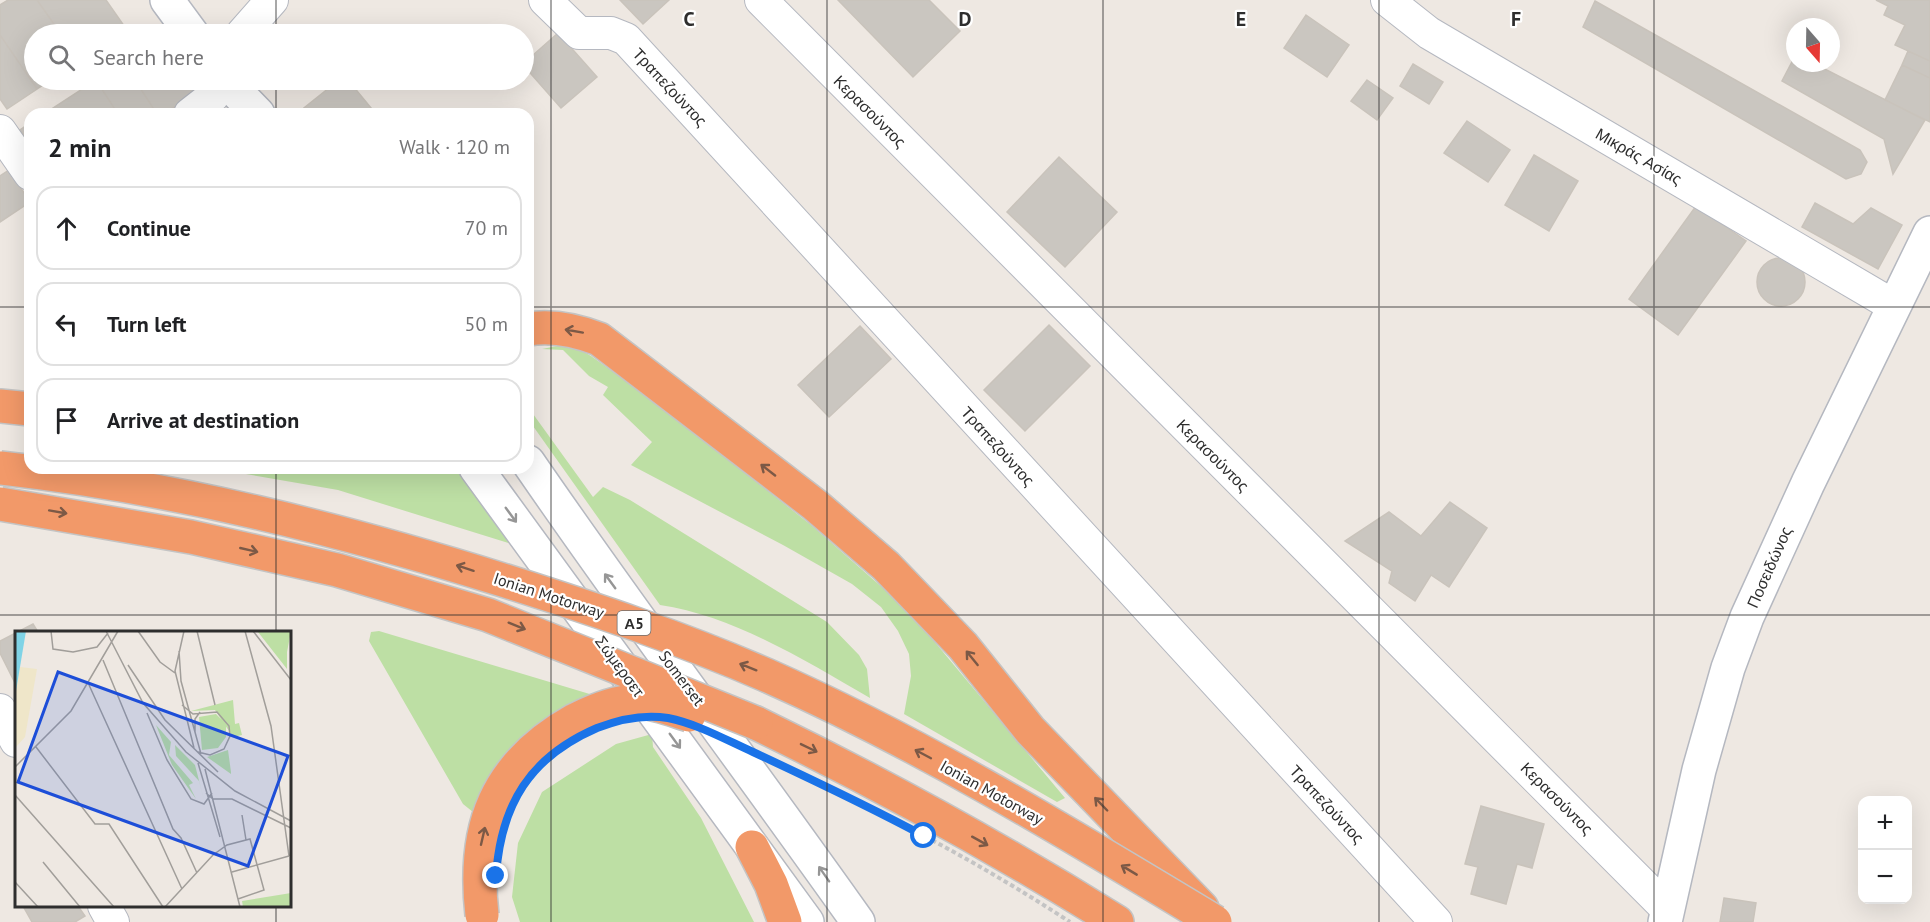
<!DOCTYPE html>
<html lang="en">
<head>
<meta charset="utf-8">
<style>
	:root { --surface:#fff; --page:#f6f6f6; --text:#202124; --muted:#757577; --line:#e0e0e0 }
	body { margin:0; font-family:"PT Sans",sans-serif; background:var(--page); color:var(--text) }
	.controls { position:absolute; right:18px; bottom:18px; display:grid; overflow:hidden; border-radius:12px; box-shadow:0 6px 24px #0002 }
	.controls button { width:54px; height:54px; display:grid; place-items:center; padding:0; border:0; border-bottom:2px solid var(--line); background:var(--surface); color:var(--text); font:30px sans-serif }
	.compass { position:absolute; left:1786px; top:18px; width:54px; height:54px; border-radius:50%; background:var(--surface); box-shadow:0 6px 24px #0002; rotate:160deg }
	.stop { position:absolute; width:18px; height:18px; margin:-14px; border:4px solid #1a73e8; border-radius:50%; background:#fff }
	.stop.end { background:#1a73e8; border-color:#fff; box-shadow:0 2px 6px #0008 }
	.list { margin:0; padding:0; list-style:none }
	h2 { display:flex; justify-content:space-between; align-items:center; height:78px; margin:0; padding:0 24px; font-size:26px }
	h2 small { font-size:20px; font-weight:400; color:var(--muted) }
	.list li { display:grid; grid-template-columns:39px 1fr auto; gap:18px; align-items:center; box-sizing:border-box; height:84px; margin:0 12px 12px; padding:0 12px; border:2px solid var(--line); border-radius:18px }
	.list b { display:block; font-size:22px; white-space:nowrap }
	.list em { font-size:20px; font-style:normal; color:var(--muted) }
	.icon { flex:none; width:33px; height:33px; fill:none; stroke:currentColor; stroke-width:2; stroke-linecap:round; stroke-linejoin:round }
	.map { position:relative; flex:none; width:1930px; height:922px; overflow:hidden }
	.search { position:absolute; background:var(--surface); box-shadow:0 6px 24px #0002; left:24px; top:24px; width:510px; height:66px; display:flex; align-items:center; gap:15px; box-sizing:border-box; padding:0 21px; border-radius:33px; color:var(--muted); font-size:22px }
	.panel { position:absolute; background:var(--surface); box-shadow:0 6px 24px #0002; left:24px; top:108px; width:510px; height:366px; border-radius:18px }
	.map>svg:first-child { display:block }
</style>
</head>
<body>
<div class="map">
<svg width="1930" height="922" viewBox="0 0 1930 922">
	<rect width="100%" height="100%" fill="#eee8e2"/>
	<path fill="#bddfa4" d="M562,345L577,348L591,356L654,401L811,525L908,610L1065,798L1057,802L904,714L911,676L909,654L898,631L881,607L852,584L783,545L631,465L652,442L603,395L608,387L589,376L563,350L542,349Z
		M528,407L593,497L603,487L630,500L827,622L859,655L867,669L870,698C806,661 734,616 660,605L528,419Z
		M211,468H463L521,547L338,490Z
		M379,631L593,695L486,789L473,812L463,804L369,641L371,632Z
		M652,734L653,747L701,818L754,922H520L512,897L518,843L542,792L616,744Z"/>
	<path fill="#cac6c0" stroke="#c9c3bb" stroke-width="1.5" d="M8,0H37L61,34H34V80H51L37,89L0,35V5Z
		M37,0H106L127,30L121,34H61Z
		M620,0H669L643,24Z
		M838,0H929L960,31L913,77Z
		M1876,0H1930V61L1895,45L1905,25L1884,15L1888,6Z
		M1595,1L1860,150L1867,162L1861,174L1846,179L1583,27Z
		M1306,15L1349,45L1327,77L1284,48Z
		M558,33L597,77L561,108L524,66V63Z
		M0,35L37,89L7,109L0,99Z
		M1908,51L1930,61V78L1902,65Z
		M1795,56V63H1813L1925,120L1893,174L1884,139L1782,81Z
		M1413,64L1443,82L1429,104L1400,86Z
		M1902,65L1930,78V122L1885,100Z
		M96,80H135L157,114H118Z
		M96,80L118,114H52L50,110Z
		M135,80H200L205,87L164,114H157Z
		M339,80H348L376,114H308L304,108Z
		M1367,80L1393,98L1377,120L1351,101Z
		M1467,121L1510,150L1488,182L1444,153Z
		M30,123V144L20,130Z
		M1534,155L1578,181L1549,231L1505,205Z
		M1059,157L1117,212L1065,267L1007,212Z
		M9,170L30,202L0,222V176Z
		M1815,203L1853,224L1871,208L1902,225L1878,269L1802,227Z
		M1696,206L1746,241L1678,335L1629,299Z
		M1757 282a24 24 0 1 1 48 0a24 24 0 1 1-48 0Z
		M1049,325L1090,366L1025,431L984,390Z
		M860,326L891,359L829,417L798,385Z
		M1450,502L1487,528L1449,587L1431,575L1415,601L1389,583L1392,571L1345,541L1389,512L1421,536Z
		M33,624L38,632H16V685L0,653V641Z
		M1481,806L1544,824L1532,868L1517,864L1506,904L1471,894L1478,867L1465,864Z
		M1724,898L1756,903L1753,922H1720Z
		M23,906H78L85,916L75,922H32Z"/>
	<g fill="none" stroke-linecap="round" stroke-linejoin="round">
		<defs>
			<path id="street" d="M545,0L579,33H611L626,39L1436,922
				M761,0L1667,909
				M1387,0L1429,33L1894,306
				M242,34L272,0
				M190,114L213,96L223,80
				M0,131L30,174
				M0,710L16,741
				M104,906L113,922"/>
			<path id="secondary" d="M167,0L192,34
				M225,80L258,114
				M528,462C635,618 749,768 858,922
				M476,468L807,922
				M1665,922L1699,770L1728,668L1747,617L1808,483L1930,233"/>
			<path id="highway" d="M528,329C552,325 576,330 599,339L815,505L886,566L963,646L1030,730L1202,908
				M0,406L30,409
				M756,723C880,783 1000,849 1117,922
				M752,847L771,884L785,922"/>
		</defs>
		<use href="#street" stroke="#b5b8c0" stroke-width="34"/>
		<use href="#secondary" stroke="#b5b8c0" stroke-width="36"/>
		<use href="#highway" stroke="#c4c4c4" stroke-width="36"/>
		<use href="#street" stroke="#fff" stroke-width="32"/>
		<use href="#secondary" stroke="#fff" stroke-width="33"/>
		<use href="#highway" stroke="#f29969" stroke-width="33"/>
		<defs>
			<path id="highway-bridge" d="M0,468C173,487 340,529 506,581C594,609 681,638 766,675C922,744 1069,834 1215,922
				M0,504L191,537L337,570L488,615L756,723
				M482,915C472,827 495,765 575,720C593,711 620,699 640,702C656,703 673,710 689,715"/>
		</defs>
		<use href="#highway-bridge" stroke="#c4c4c4" stroke-width="36" stroke-linecap="butt"/>
		<path stroke="#c4c4c4" stroke-width="4" stroke-dasharray="4.5 3" stroke-linecap="butt" d="M757,754C865,803 971,857 1070,922"/>
		<use href="#highway-bridge" stroke="#f29969" stroke-width="33"/>
	</g>
	<defs><path id="oneway-shaft" d="M-6 0H5M1.5-3L5.5 0L1.5 3" fill="none" stroke-width="1.6" stroke-linecap="round" stroke-linejoin="round" transform="scale(1.5)"/></defs>
	<g stroke="#7c5946">
		<use href="#oneway-shaft" transform="translate(574 331) rotate(-170)"/>
		<use href="#oneway-shaft" transform="translate(768 470) rotate(-142)"/>
		<use href="#oneway-shaft" transform="translate(58 512) rotate(10)"/>
		<use href="#oneway-shaft" transform="translate(249 550) rotate(13)"/>
		<use href="#oneway-shaft" transform="translate(465 568) rotate(-162)"/>
		<use href="#oneway-shaft" transform="translate(517 626) rotate(22)"/>
		<use href="#oneway-shaft" transform="translate(972 658) rotate(-129)"/>
		<use href="#oneway-shaft" transform="translate(748 667) rotate(-158)"/>
		<use href="#oneway-shaft" transform="translate(809 748) rotate(26)"/>
		<use href="#oneway-shaft" transform="translate(923 754) rotate(-152)"/>
		<use href="#oneway-shaft" transform="translate(1101 804) rotate(-134)"/>
		<use href="#oneway-shaft" transform="translate(483 836) rotate(-77)"/>
		<use href="#oneway-shaft" transform="translate(980 841) rotate(29)"/>
		<use href="#oneway-shaft" transform="translate(1129 870) rotate(-149)"/>
	</g>
	<g stroke="#969696">
		<use href="#oneway-shaft" transform="translate(511 515) rotate(54)"/>
		<use href="#oneway-shaft" transform="translate(610 581) rotate(-126)"/>
		<use href="#oneway-shaft" transform="translate(675 741) rotate(54)"/>
		<use href="#oneway-shaft" transform="translate(824 874) rotate(-125)"/>
	</g>
	<g fill="none" stroke-linecap="round" stroke-linejoin="round">
		<path stroke="#1a73e8" stroke-width="8" d="M496,876C501,804 530,757 597,728C620,719 644,714 668,718C698,724 726,740 753,752C811,779 868,806 924,836"/>
	</g>
	<path fill="none" stroke="#2e2e2e" stroke-width="1.5" stroke-opacity="0.55" d="M276,0V34M551,0V922M827,0V922M1103,0V922M1379,0V922M1654,0V922M276,80V114M0,307H30M528,307H1930M276,468V632M0,615H1930M276,906V922"/>
	<g text-anchor="middle" dominant-baseline="central" stroke-width="4.5" stroke-linejoin="round" paint-order="stroke">
		<rect fill="#fff" stroke="#6d6d6d" stroke-width="1.5" x="617.5" y="611" width="33" height="24" rx="4.5"/>
		<g font-size="15" font-weight="bold" fill="#2e2e2e">
			<text x="634" y="623">Α5</text>
		</g>
		<g font-size="16" fill="#2e2e2e" stroke="#fff">
			<text transform="translate(670 87) rotate(47)">Τραπεζούντος</text>
			<text transform="translate(870 111) rotate(45)">Κερασούντος</text>
			<text transform="translate(1639 156) rotate(30)">Μικράς Ασίας</text>
			<text transform="translate(998 446) rotate(48)">Τραπεζούντος</text>
			<text transform="translate(1213 455) rotate(45)">Κερασούντος</text>
			<text transform="translate(1769 567) rotate(-66)">Ποσειδώνος</text>
			<text transform="translate(549 595) rotate(18)">Ionian Motorway</text>
			<text transform="translate(620 666) rotate(54)">Σώμερσετ</text>
			<text transform="translate(682 678) rotate(53)">Somerset</text>
			<text transform="translate(992 792) rotate(29)">Ionian Motorway</text>
			<text transform="translate(1557 798) rotate(45)">Κερασούντος</text>
			<text transform="translate(1327 804) rotate(47)">Τραπεζούντος</text>
		</g>
	</g>
	<g transform="translate(15 631)">
		<rect width="276" height="276" fill="#eee8e2"/>
		<path d="M276,0L272,21V38L243,1ZM218,69L220,93L224,92L227,104L218,106L200,79L176,80ZM201,83L211,93V106L203,117L187,119L184,86ZM141,94L156,111L154,124L178,152L174,154L181,168L157,134ZM160,114L180,134L189,169L184,150L161,125ZM213,119L216,141V143L192,126ZM276,262V276H228L227,270Z" fill="#bddfa4"/>
		<path d="M5,36L22,38L10,106L0,117V66Z" fill="#efe6c9"/>
		<path d="M0,0H11L0,66Z" fill="#7fd3e6"/>
		<path fill="none" stroke="#a19e9a" stroke-width="1.5" d="M36,0L38,18L58,21L82,16L93,2M91,0L128,72L171,121L220,160L276,190M123,0L145,31L160,42M169,0L160,40L179,117M182,0L200,74M230,0L256,95L274,225M238,0L276,49M164,20L166,50L186,123M88,29L158,198L166,207L182,242M113,34L150,89L203,141M74,54L167,258M167,74L178,83L202,81L214,95L215,105L209,118L195,124L183,121M132,82L152,129L176,168L189,173L197,162M180,101V88L185,81M21,116L80,193H94L148,276M183,132L205,206M0,136L56,80L103,0M190,138L225,276M191,162L198,168H217L276,197M0,164L99,276M227,184L231,209M28,231L65,276M217,241L274,225M0,251L23,276M150,276L198,224L212,214L235,208L249,259L223,268"/>
		<path fill="#1d4ed8" fill-opacity="0.15" stroke="#1d4ed8" stroke-width="3" d="M43,41L273,125L233,235L3,151Z"/>
		<rect width="276" height="276" fill="none" stroke="#2e2e2e" stroke-width="3"/>
	</g>
	<g font-size="20" text-anchor="middle" font-weight="bold" fill="#2e2e2e" stroke="#fff" stroke-width="4.5" stroke-linejoin="round" paint-order="stroke">
		<text x="689" y="26">C</text>
		<text x="965" y="26">D</text>
		<text x="1241" y="26">E</text>
		<text x="1516" y="26">F</text>
	</g>
</svg>
<div class="controls">
<button>+</button>
<button>−</button>
</div>
<svg class="compass" viewBox="-18 -18 36 36"><path d="M0-13l5 13h-10z" fill="#e53935"/><path d="M0 13l5-13h-10z" fill="#757577"/></svg>
<div class="stop" style="left:924px;top:836px"></div>
<div class="stop end" style="left:496px;top:876px"></div>
<div class="search"><svg class="icon" aria-label="search" viewBox="0 0 24 24"><circle cx="10" cy="10" r="6"/><path d="M15 15l6 6"/></svg>Search here</div>
<section class="panel">
<h2>2 min<small>Walk · 120 m</small></h2>
<ul class="list">
<li><svg class="icon" aria-label="ahead" viewBox="0 0 24 24"><path d="M12 20V5M6 11l6-6 6 6"/></svg><div><b>Continue</b></div><em>70 m</em></li>
<li><svg class="icon" aria-label="left" viewBox="0 0 24 24"><path d="M17 20v-9H6M10 6l-5 5 5 5"/></svg><div><b>Turn left</b></div><em>50 m</em></li>
<li><svg class="icon" aria-label="arrive" viewBox="0 0 24 24"><path d="M6 21V4h12l-3 4 3 4H6"/></svg><div><b>Arrive at destination</b></div></li>
</ul>
</section>
</div>
</body>
</html>
